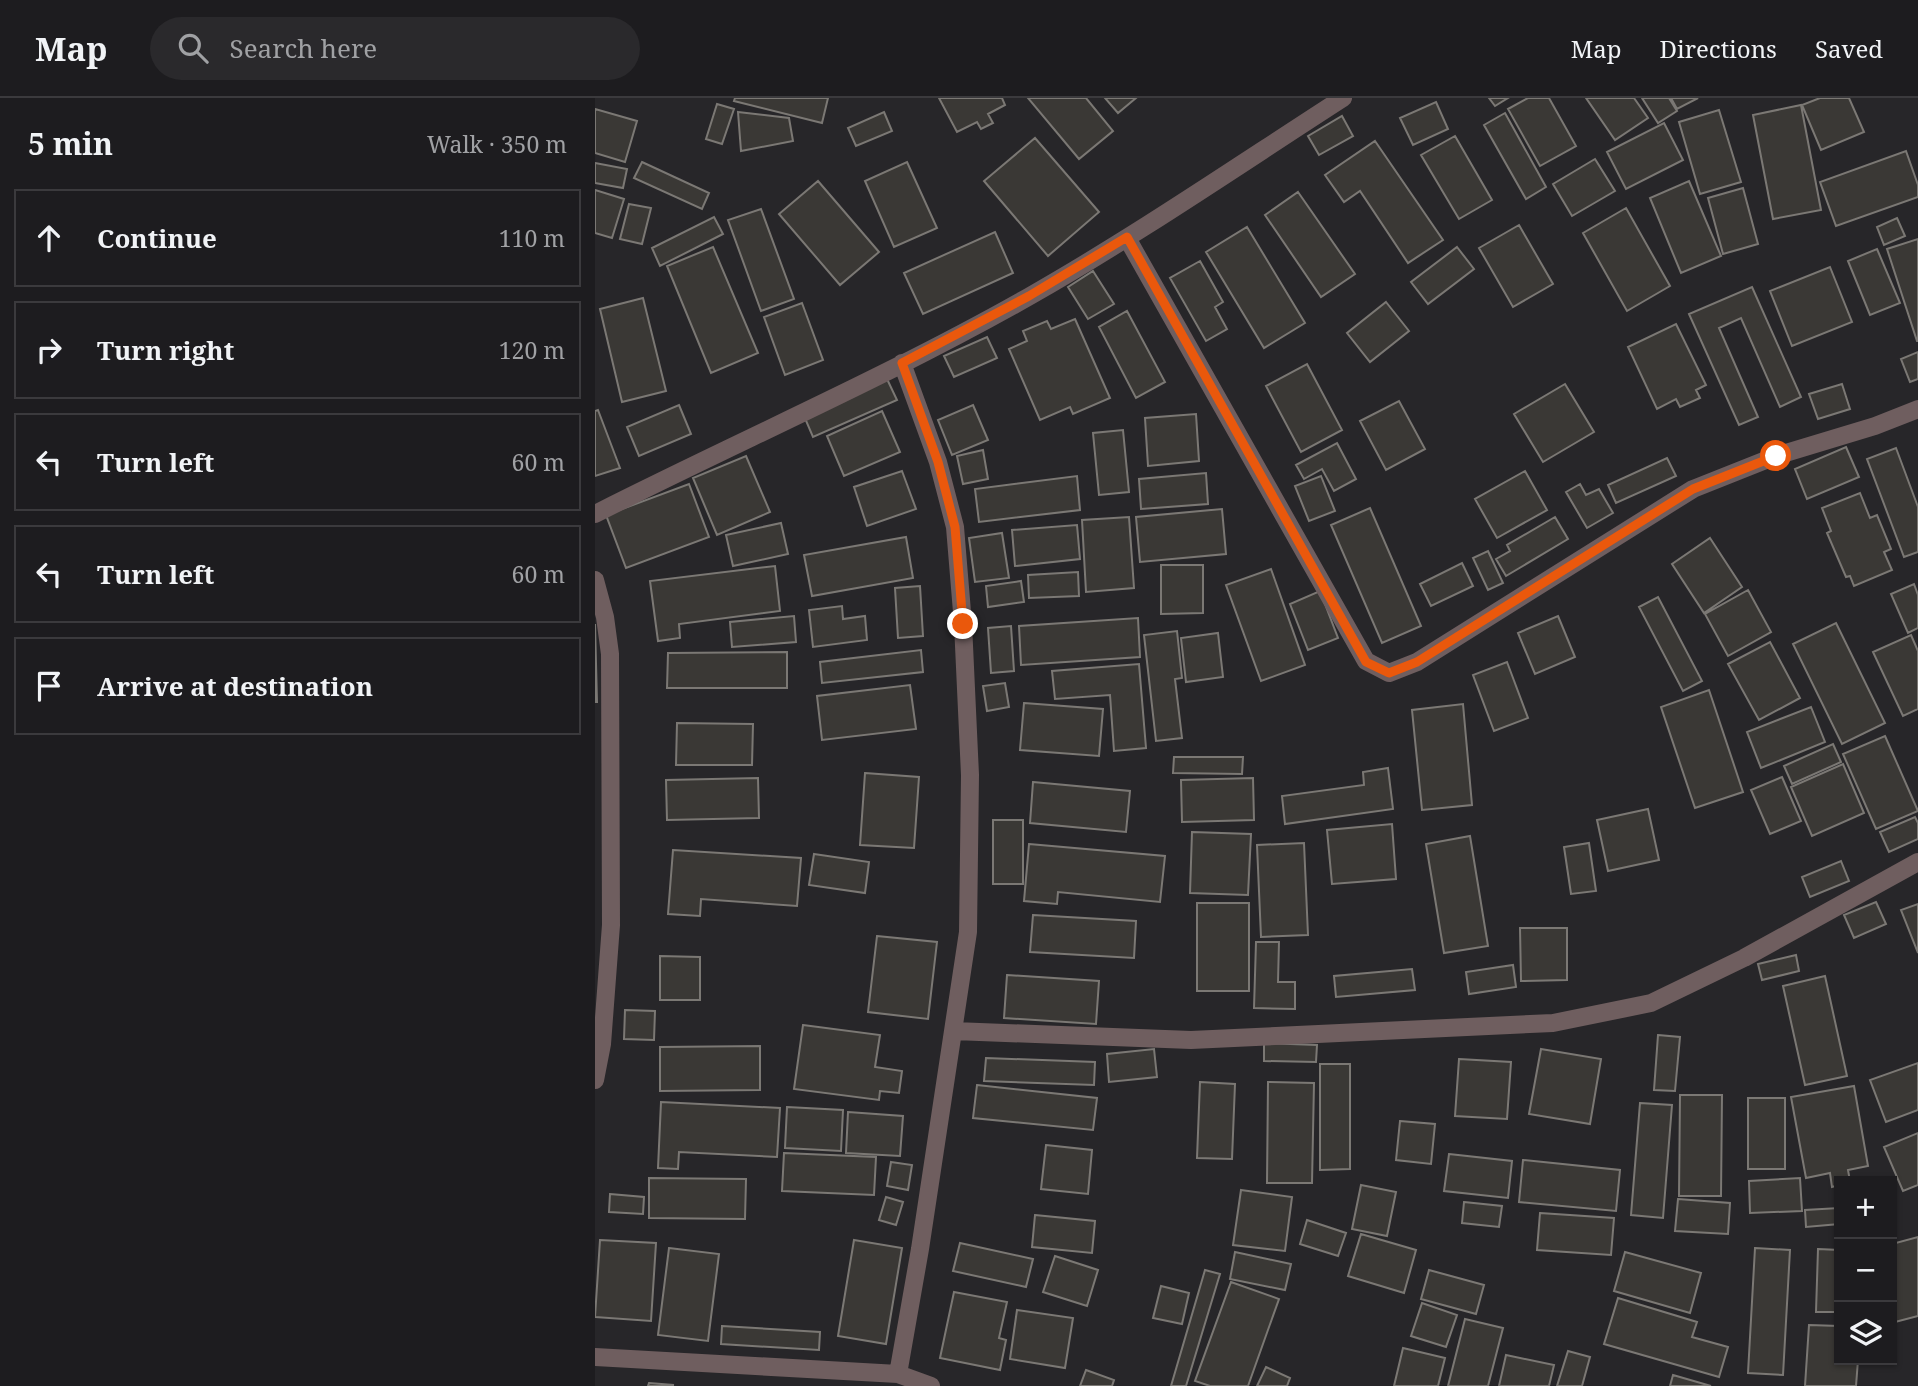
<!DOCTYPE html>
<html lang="en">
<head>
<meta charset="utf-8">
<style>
	:root { --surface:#1d1c1f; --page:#2a292c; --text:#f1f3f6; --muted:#a0a1a4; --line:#3b3a3d }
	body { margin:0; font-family:"Noto Serif",serif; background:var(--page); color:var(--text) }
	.controls { position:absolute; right:21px; bottom:21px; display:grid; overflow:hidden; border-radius:0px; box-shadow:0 2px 5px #0004 }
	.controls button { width:63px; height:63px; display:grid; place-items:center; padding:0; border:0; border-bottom:2px solid var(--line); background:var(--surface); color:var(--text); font:35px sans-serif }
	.stop { position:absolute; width:21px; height:21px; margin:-16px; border:5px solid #ea580c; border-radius:50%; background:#fff }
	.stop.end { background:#ea580c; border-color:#fff; box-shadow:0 2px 7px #0008 }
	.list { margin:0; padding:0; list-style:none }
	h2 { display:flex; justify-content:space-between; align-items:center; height:91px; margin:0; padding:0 28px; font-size:30px }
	h2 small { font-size:23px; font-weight:400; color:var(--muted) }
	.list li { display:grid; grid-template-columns:46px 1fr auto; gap:21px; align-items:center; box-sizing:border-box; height:98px; margin:0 14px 14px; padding:0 14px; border:2px solid var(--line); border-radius:0px }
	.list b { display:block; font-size:26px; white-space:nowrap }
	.list em { font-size:23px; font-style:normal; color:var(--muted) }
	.icon { flex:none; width:38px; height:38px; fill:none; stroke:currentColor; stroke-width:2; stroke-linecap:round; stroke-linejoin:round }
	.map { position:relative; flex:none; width:1323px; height:1288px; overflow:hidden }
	header { display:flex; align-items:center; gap:42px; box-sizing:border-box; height:98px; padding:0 35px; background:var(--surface); border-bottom:2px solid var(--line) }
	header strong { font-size:33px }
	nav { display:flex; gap:38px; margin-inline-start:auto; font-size:24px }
	.search { width:490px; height:63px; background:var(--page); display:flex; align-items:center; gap:18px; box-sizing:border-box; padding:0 24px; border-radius:38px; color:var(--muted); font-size:26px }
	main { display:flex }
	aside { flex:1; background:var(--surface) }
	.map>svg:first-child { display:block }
</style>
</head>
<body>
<header>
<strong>Map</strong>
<div class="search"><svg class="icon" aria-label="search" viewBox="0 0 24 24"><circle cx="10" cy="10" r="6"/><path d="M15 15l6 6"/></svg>Search here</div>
<nav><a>Map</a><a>Directions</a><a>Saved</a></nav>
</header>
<main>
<aside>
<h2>5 min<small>Walk · 350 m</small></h2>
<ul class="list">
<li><svg class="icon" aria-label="ahead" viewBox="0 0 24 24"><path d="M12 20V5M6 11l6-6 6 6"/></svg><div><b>Continue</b></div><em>110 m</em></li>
<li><svg class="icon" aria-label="right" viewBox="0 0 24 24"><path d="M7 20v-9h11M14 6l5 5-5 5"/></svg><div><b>Turn right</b></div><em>120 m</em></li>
<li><svg class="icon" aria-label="left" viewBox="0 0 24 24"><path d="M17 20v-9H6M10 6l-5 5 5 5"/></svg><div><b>Turn left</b></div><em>60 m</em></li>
<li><svg class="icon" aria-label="left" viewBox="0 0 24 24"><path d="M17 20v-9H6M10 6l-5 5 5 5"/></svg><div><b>Turn left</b></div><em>60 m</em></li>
<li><svg class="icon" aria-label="arrive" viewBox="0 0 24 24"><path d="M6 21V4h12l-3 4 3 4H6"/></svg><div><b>Arrive at destination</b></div></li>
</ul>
</aside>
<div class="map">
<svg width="1323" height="1288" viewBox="0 0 1323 1288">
	<rect width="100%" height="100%" fill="#272629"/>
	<path fill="#3a3835" stroke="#7b7874" stroke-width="2" d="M140,0H233L227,25L139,3Z
		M344,0H407L410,7L393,16L398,25L386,31L382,24L362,34Z
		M433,0H491L518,33L484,61Z
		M510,0H541L523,15Z
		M894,0H913L900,8Z
		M933,0H954L981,48L945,68L913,11Z
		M991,0H1039L1053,20L1020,42Z
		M1047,0H1074L1082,13L1063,25Z
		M1076,0H1103L1082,11Z
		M1225,0H1254L1269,34L1226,52L1207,7Z
		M841,4L853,31L818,47L805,20Z
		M122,6L139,11L127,46L111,41Z
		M1206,7L1226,112L1178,121L1158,17Z
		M0,11L42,23L30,64L0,55Z
		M1124,12L1146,84L1105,96L1084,24Z
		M143,14L194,20L198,43L146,53Z
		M289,14L297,33L261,48L253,30Z
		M910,15L951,89L931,101L889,27Z
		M747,18L758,38L724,57L713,38Z
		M1069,25L1088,62L1031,91L1012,54Z
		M860,38L897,102L864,121L826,57Z
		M440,40L504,114L453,158L389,83Z
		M780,43L848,142L813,165L765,93L749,104L730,77Z
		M1311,53L1323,87V99L1241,128L1225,84Z
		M1000,61L1020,93L977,118L958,86Z
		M47,64L114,95L107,111L39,80Z
		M312,64L342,130L299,149L270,83Z
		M0,65L32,71L28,90L0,85Z
		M223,83L284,154L245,187L184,116Z
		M1094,83L1126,158L1086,175L1055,100Z
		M1148,90L1163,146L1128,156L1113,100Z
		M0,92L29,101L17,140L0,135Z
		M703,94L760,176L726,199L670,117Z
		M34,106L56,110L47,146L25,141Z
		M1031,110L1075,188L1032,213L988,135Z
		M166,111L199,201L166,213L133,122Z
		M119,119L128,136L65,168L57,150Z
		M1302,120L1310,138L1289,147L1282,129Z
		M924,127L958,186L918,209L884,150Z
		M652,129L710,225L669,250L611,154Z
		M400,134L418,175L328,216L309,175Z
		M1323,141V243H1322L1292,151Z
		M118,149L163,255L116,275L72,168Z
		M862,149L879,171L833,206L816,184Z
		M1282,151L1305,205L1275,217L1253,163Z
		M605,163L628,204L620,209L632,231L611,243L575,180Z
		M1235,169L1257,224L1197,248L1175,193Z
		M498,173L519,206L493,221L473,189Z
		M1157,189L1206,299L1185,309L1146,220L1124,230L1163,319L1144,327L1094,216Z
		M48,200L71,293L27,304L5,211Z
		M791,204L814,233L775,264L752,235Z
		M207,205L228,262L190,277L169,219Z
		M532,213L570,284L541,300L504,229Z
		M480,221L515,300L478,316L475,309L445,322L414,251L432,243L428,233L452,223L456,231Z
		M1081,226L1111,287L1101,292L1105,300L1085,309L1081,301L1062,311L1033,249Z
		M392,239L402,260L359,279L349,258Z
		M1323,254V281L1315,284L1306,261Z
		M712,266L747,332L706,354L671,288Z
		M292,281L302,302L218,339L209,318Z
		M970,286L999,334L948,364L919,316Z
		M1247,286L1255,311L1223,321L1214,296Z
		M804,303L830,351L791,372L765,323Z
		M84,307L96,336L44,358L32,329Z
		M378,307L393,342L357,357L343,322Z
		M3,312L25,370L0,378V313Z
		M287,313L305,354L249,378L232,338Z
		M601,316L604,363L553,368L550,320Z
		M528,332L534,394L504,397L498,335Z
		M742,345L761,381L739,393L727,371L709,381L701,367Z
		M1251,349L1264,379L1212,401L1200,371Z
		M1301,350L1323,409V454L1309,459L1272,361Z
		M388,352L393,381L368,386L362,358Z
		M151,358L175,414L122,437L98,380Z
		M1072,360L1081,378L1021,405L1013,387Z
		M307,373L321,411L272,428L259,389Z
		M930,373L952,412L902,440L880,401Z
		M611,375L613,406L546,411L544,381Z
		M482,378L485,412L384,424L380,391Z
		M726,378L740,413L714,423L700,388Z
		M94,386L114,439L31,470L11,417Z
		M985,386L991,397L1004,391L1018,415L992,430L971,394Z
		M1265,395L1275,420L1282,417L1296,451L1289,454L1297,472L1259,488L1255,478L1251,479L1232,435L1236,433L1227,410Z
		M775,410L826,528L787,545L736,427Z
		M627,411L631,456L545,464L541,419Z
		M534,419L539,490L491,494L487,422Z
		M960,419L973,441L911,478L901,461L915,453L912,447Z
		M186,425L193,456L138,468L131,437Z
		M482,427L485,461L420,468L417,432Z
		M407,435L414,480L380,484L374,440Z
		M311,439L318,480L217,498L209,457Z
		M1115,440L1147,489L1109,515L1077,466Z
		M893,453L908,485L893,492L878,460Z
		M867,465L878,488L836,508L825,486Z
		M566,467H608V515L566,516Z
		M180,468L185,513L84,526L85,540L63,543L55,483Z
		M676,471L710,567L666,583L631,487Z
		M483,474L484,498L434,500L433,477Z
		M426,483L429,504L393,509L391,488Z
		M1319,486L1323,497V530L1313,535L1296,496Z
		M325,488L328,538L303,540L300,490Z
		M1153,492L1176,534L1133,558L1110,516Z
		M725,493L743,540L713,552L695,506Z
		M1063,499L1107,583L1088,593L1044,509Z
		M247,508L248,521L270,518L272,542L218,549L214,512Z
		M199,518L201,544L137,549L135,524Z
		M963,518L980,559L940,576L923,535Z
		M543,520L545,559L426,567L424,528Z
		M1241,525L1290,625L1247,646L1198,546Z
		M0,526L2,604H0Z
		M416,528L419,573L396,575L393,530Z
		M582,533L587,580L580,581L587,640L561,643L549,537Z
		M623,535L628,579L591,584L586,540Z
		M1316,537L1323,553V611L1308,618L1278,554Z
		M1175,544L1205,600L1164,622L1133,566Z
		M326,552L328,574L227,585L225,564Z
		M192,554V590H72L73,555Z
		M912,564L933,620L899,633L878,577Z
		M544,566L551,650L519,653L515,597L460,601L457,573Z
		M410,585L414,609L392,613L388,588Z
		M315,587L321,631L227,642L222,598Z
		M1114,592L1148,694L1100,710L1066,609Z
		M429,605L508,611L504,658L425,652Z
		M868,606L877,707L827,712L817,612Z
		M1216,609L1230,644L1166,670L1152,634Z
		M82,625L158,626L157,667H81Z
		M1290,638L1323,713L1281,731L1248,656Z
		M1238,646L1246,664L1197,686L1189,668Z
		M579,659H648L647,676L578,675Z
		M1248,666L1269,715L1217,738L1196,689Z
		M793,670L798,711L690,726L687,698L769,687L768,674Z
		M270,675L324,679L319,750L265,747Z
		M1187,679L1206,723L1175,736L1156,692Z
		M163,680L164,720L72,722L71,682Z
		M658,680L659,722L587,724L586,682Z
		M438,684L535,693L531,734L435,725Z
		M1053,711L1064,762L1013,773L1002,722Z
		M1320,719L1323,725V741L1294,754L1285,734Z
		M398,722H428V786H398Z
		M797,726L801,781L737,786L732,732Z
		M597,734L656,736L653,797L595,795Z
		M875,738L893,848L849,855L831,746Z
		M709,745L713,837L666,839L662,747Z
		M994,745L1001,793L976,796L969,749Z
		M434,746L570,758L565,804L463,794L462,806L429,803Z
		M78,752L206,760L202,808L106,801L105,818L73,816Z
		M219,756L274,764L270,795L214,787Z
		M1246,763L1254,783L1215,799L1207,779Z
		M1281,804L1291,826L1259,840L1249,817Z
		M602,805H654V893H602Z
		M1323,806V855L1306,812Z
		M438,817L541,823L539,860L435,854Z
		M925,830H972V882L926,883Z
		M282,838L342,844L333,921L273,914Z
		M661,844H684L683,884H700V911L659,910Z
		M1201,857L1204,873L1167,882L1163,866Z
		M65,858L105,859V902H65Z
		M918,867L921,889L874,896L871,874Z
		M817,871L820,892L741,899L739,878Z
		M412,877L504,883L501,926L409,920Z
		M1230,878L1252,978L1210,987L1188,888Z
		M30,912L60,913L59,942L29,941Z
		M208,927L285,937L280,969L307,973L304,995L285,993L284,1002L199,991Z
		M1063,937L1085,939L1080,993L1059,992Z
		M669,945L722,947L721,964L669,963Z
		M165,948V992L65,993V949Z
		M559,951L562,979L514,984L512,956Z
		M946,951L1006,961L995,1026L934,1016Z
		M391,960L500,964L499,987L389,983Z
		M864,961L916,964L912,1021L860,1018Z
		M1323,965V1012L1291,1024L1275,982Z
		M725,966H755V1071L725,1072Z
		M605,984L640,986L637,1061L602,1060Z
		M673,984L719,985L717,1085H672Z
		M382,987L502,1000L498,1032L378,1020Z
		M1259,988L1273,1068L1253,1072L1255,1083H1244V1087L1237,1089L1235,1075L1211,1080L1196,999Z
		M1085,997H1127L1126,1098H1084Z
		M1153,1000H1190V1071H1153Z
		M66,1004L185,1010L182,1059L84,1054L83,1071L63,1070Z
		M1045,1005L1077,1007L1068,1120L1036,1117Z
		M192,1009L248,1012L246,1053L190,1050Z
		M253,1014L308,1018L305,1058L251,1055Z
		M805,1023L840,1026L836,1066L801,1062Z
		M1323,1035V1087L1308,1093L1289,1049Z
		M451,1047L497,1052L493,1096L446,1091Z
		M189,1055L281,1059L279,1097L187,1093Z
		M854,1056L917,1063L913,1100L849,1093Z
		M928,1062L1025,1072L1021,1113L924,1104Z
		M296,1064L317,1067L313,1092L292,1088Z
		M54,1080L151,1081L150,1121L54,1120Z
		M1205,1080L1207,1113L1155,1115L1154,1083Z
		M766,1087L801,1094L792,1138L757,1131Z
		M646,1092L697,1099L690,1153L638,1147Z
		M15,1096L49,1099L48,1116L14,1114Z
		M291,1099L308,1104L301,1127L284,1122Z
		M1083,1101L1135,1105L1133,1136L1080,1133Z
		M869,1104L907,1108L904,1129L867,1125Z
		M1244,1110V1126L1211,1129L1210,1112Z
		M945,1115L1019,1120L1016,1157L942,1152Z
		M440,1117L500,1123L497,1155L437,1149Z
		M712,1122L751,1135L743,1158L705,1146Z
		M766,1136L821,1152L809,1195L753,1178Z
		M1323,1139V1218L1300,1224L1297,1211V1146Z
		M5,1142L61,1145L56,1223L0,1219Z
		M259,1142L307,1150L291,1246L243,1238Z
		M365,1145L438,1161L431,1189L358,1173Z
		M74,1150L124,1156L113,1243L63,1237Z
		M1160,1150L1195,1152L1188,1277L1153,1275Z
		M1223,1151L1244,1152V1214H1221Z
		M640,1154L696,1166L690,1192L635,1181Z
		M1030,1154L1106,1175L1095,1215L1019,1193Z
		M460,1158L503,1172L492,1208L448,1194Z
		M610,1172L625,1176L591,1288H576Z
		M834,1172L889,1187L881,1216L826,1201Z
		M636,1184L684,1201L653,1288H615L600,1283Z
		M566,1188L594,1195L587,1226L558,1220Z
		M359,1194L412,1204L404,1240L411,1242L405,1272L345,1260Z
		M1023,1200L1102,1224L1097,1239L1133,1249L1124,1279L1009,1246Z
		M827,1205L862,1217L851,1249L816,1238Z
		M422,1212L478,1220L470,1270L415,1261Z
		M870,1221L908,1230L893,1288H853Z
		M1214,1227L1244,1228V1262H1263L1261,1288H1210Z
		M127,1228L225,1234L224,1252L126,1246Z
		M808,1250L850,1260L843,1288H799Z
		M973,1253L995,1259L987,1288H962Z
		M911,1257L959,1267L954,1288H904Z
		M671,1269L695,1280L692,1288H662Z
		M491,1272L519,1282L517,1288H485Z
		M1078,1277L1116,1288H1075Z
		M54,1285L79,1287L53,1288Z"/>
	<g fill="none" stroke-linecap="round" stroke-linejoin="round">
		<path stroke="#6f5e5f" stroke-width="18" d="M532,140L771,563L794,575L822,564L1098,391L1181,358L1280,328L1323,311
			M0,416C144,343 294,278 435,198C542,137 644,67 748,0
			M0,482L10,519L15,556L16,827L7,946L0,982
			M359,933L596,942L958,925L1056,905L1149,860L1323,764
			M0,1259L303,1276L336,1288
			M303,1276L325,1151L373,834L375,677L368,526L360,429L343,364L307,265"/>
	</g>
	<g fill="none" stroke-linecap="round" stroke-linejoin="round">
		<path stroke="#ea580c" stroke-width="9" d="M368,526L360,429L343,364L307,265L434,198L532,139L771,564L794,575L822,564L1098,391L1181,358"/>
	</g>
</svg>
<div class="controls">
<button>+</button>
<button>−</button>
<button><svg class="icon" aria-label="layers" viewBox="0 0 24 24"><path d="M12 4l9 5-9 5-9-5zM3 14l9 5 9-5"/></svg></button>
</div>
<div class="stop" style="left:1181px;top:358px"></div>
<div class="stop end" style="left:368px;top:526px"></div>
</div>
</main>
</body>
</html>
